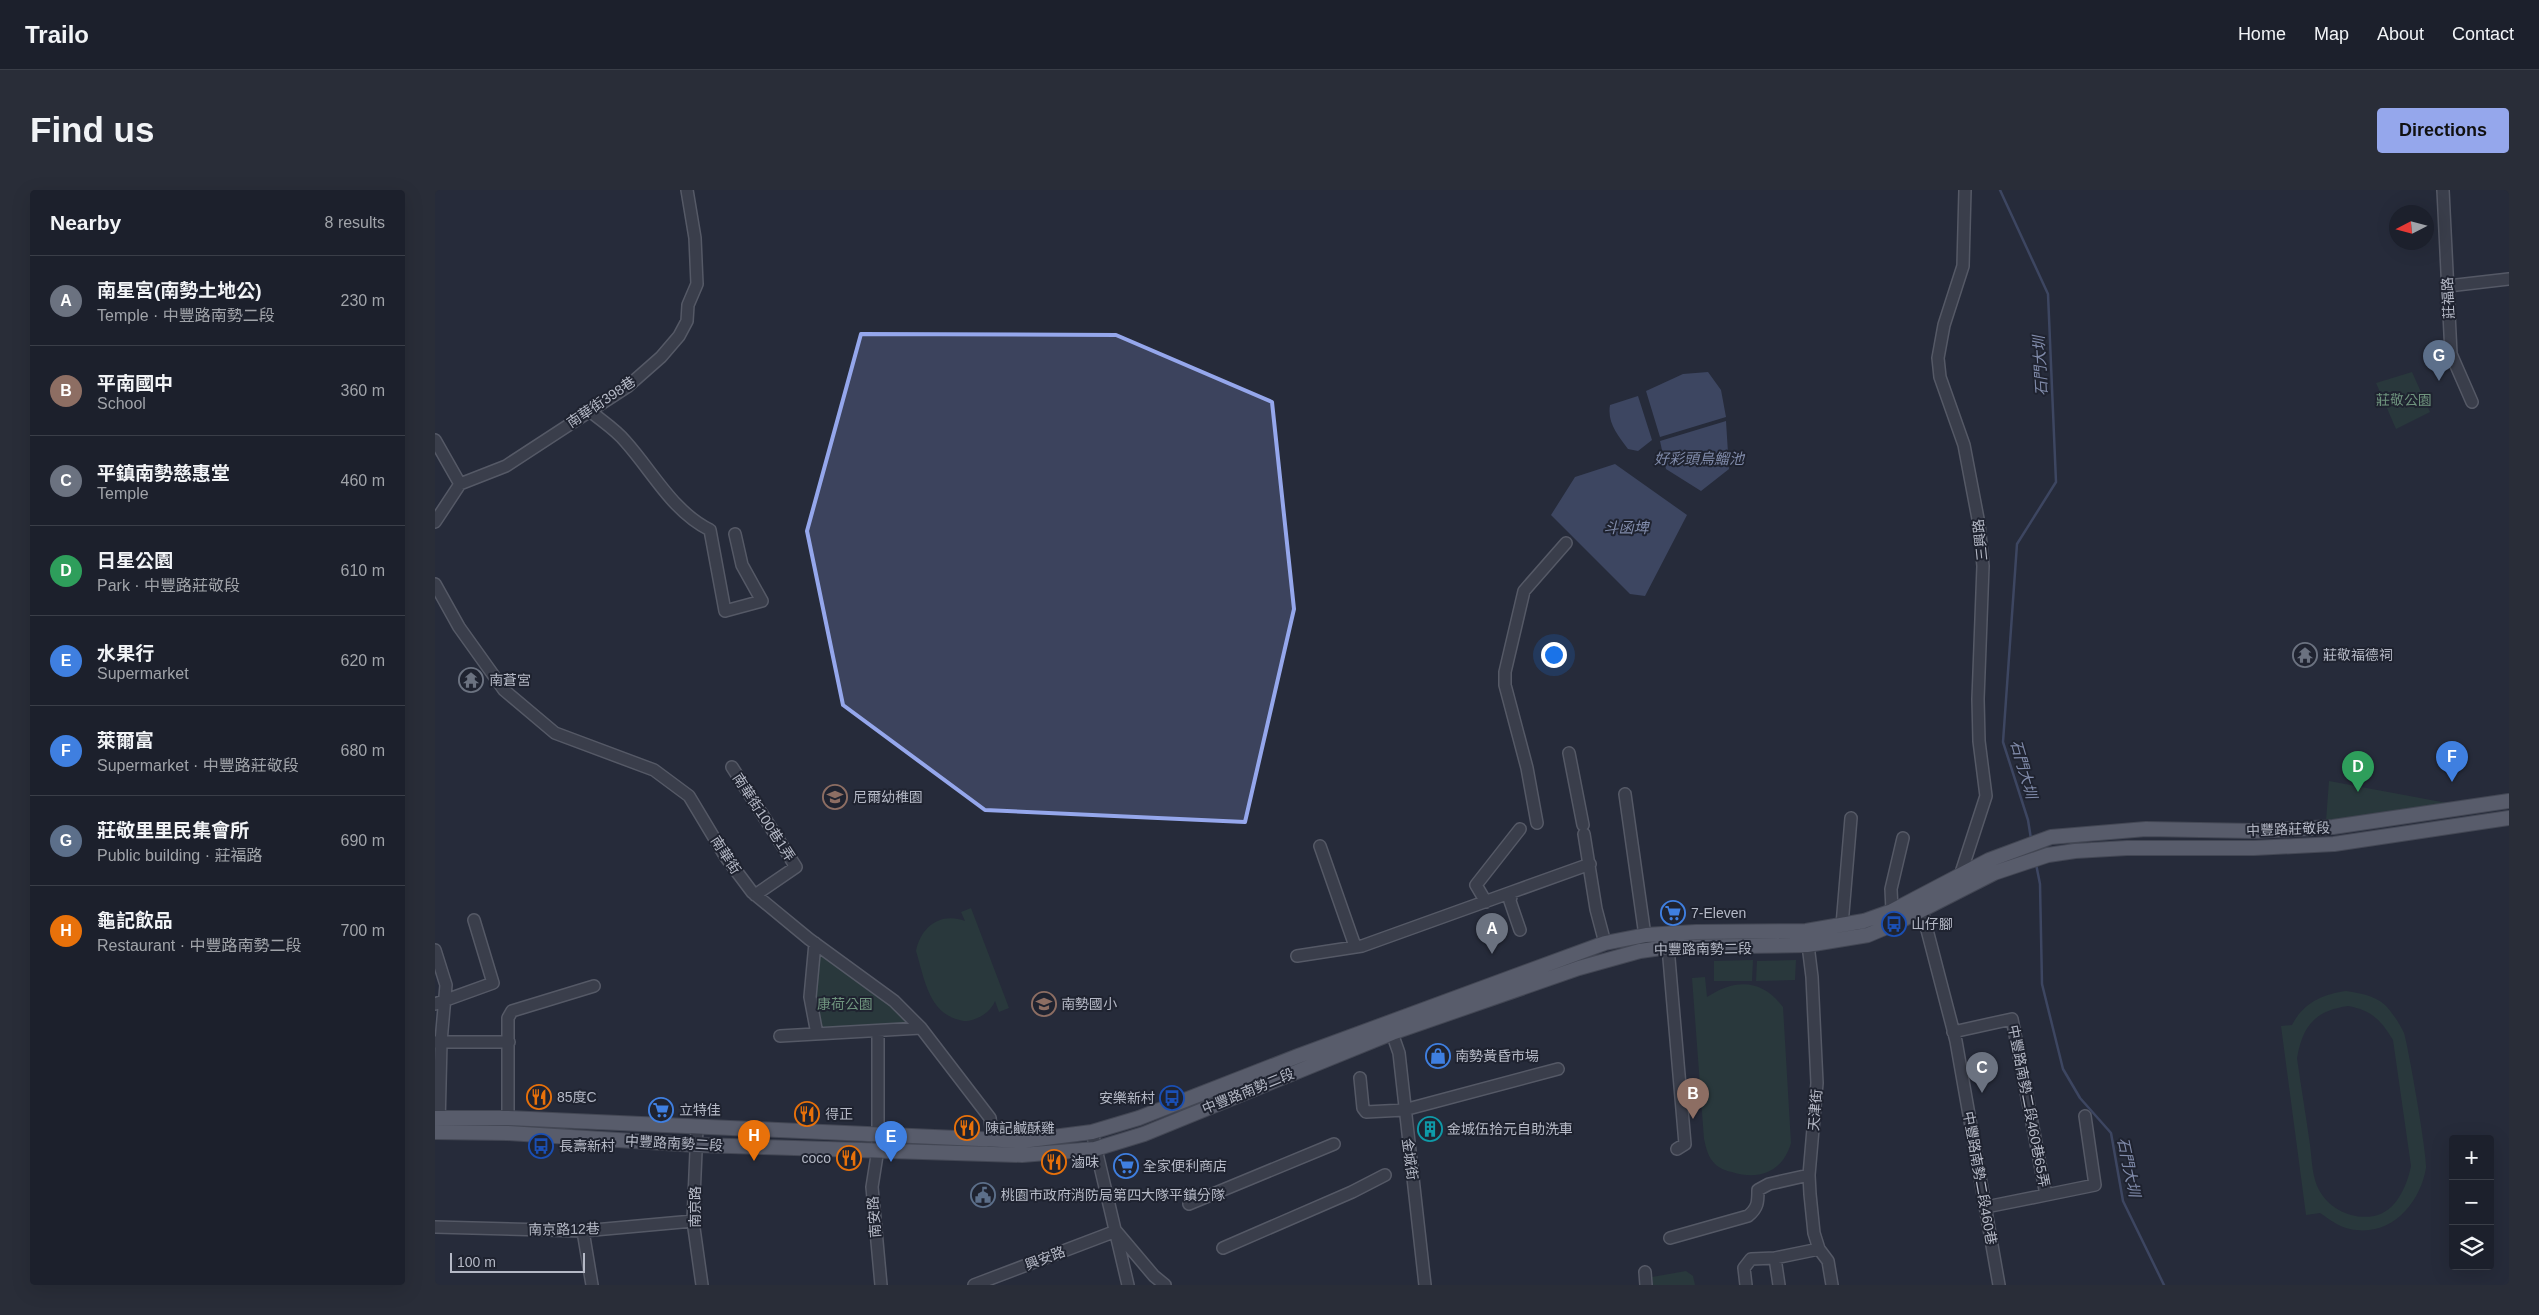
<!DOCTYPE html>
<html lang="en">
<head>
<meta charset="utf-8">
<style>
	:root { --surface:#1c202c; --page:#292d38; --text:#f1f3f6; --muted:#a0a3a9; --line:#3a3e48; --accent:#95a7ec }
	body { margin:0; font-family:Arial,"Noto Sans TC",sans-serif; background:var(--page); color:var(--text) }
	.controls { position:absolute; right:15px; bottom:15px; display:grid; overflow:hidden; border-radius:5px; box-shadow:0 5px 20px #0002 }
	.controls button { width:45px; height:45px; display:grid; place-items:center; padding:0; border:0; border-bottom:1px solid var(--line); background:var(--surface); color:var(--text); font:25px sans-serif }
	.compass { position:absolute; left:1954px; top:15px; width:45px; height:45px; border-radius:50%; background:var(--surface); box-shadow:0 5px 20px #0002; rotate:264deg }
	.scale { position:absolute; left:15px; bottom:12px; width:135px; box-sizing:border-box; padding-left:5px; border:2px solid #b5b9c6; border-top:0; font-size:14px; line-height:18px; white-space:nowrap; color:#b5b9c6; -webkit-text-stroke:4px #1f2330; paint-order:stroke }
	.you { position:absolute; left:1118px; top:464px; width:18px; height:18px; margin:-12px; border:4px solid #fff; border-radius:50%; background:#1a73e8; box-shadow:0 0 0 8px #1a73e833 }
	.badge { display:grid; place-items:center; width:32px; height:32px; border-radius:50%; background:var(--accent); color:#fff; font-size:16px; font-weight:700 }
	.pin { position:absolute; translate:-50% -41px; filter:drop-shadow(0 1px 2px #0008) }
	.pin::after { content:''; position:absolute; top:26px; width:18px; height:15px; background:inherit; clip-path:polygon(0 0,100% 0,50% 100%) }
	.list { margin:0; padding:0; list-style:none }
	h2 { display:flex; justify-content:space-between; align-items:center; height:65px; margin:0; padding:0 20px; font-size:21px }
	h2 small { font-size:16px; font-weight:400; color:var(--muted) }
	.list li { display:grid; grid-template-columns:32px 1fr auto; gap:15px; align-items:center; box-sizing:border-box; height:90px; padding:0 20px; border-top:1px solid var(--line) }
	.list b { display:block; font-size:19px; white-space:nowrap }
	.list p { margin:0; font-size:16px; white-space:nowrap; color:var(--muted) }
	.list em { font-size:16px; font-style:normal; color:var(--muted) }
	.icon { flex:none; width:28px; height:28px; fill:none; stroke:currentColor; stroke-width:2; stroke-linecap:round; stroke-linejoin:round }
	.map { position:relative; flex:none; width:2074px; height:1095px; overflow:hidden; border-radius:5px }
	header { display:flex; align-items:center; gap:30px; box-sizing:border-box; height:70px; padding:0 25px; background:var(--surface); border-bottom:1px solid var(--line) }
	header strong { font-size:24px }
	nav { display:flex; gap:28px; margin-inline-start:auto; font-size:18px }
	.intro { display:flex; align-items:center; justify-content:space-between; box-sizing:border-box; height:120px; padding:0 30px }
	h1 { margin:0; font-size:35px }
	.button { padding:12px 22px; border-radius:5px; background:var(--accent); color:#111; font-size:18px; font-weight:700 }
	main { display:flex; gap:30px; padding:0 30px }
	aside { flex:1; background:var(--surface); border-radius:5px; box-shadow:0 5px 20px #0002 }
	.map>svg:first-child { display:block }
</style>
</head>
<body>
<header>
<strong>Trailo</strong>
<nav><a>Home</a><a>Map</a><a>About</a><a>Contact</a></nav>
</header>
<div class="intro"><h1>Find us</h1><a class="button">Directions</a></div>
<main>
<aside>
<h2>Nearby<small>8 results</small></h2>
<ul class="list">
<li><span class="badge" style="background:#6b7280">A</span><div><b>南星宮(南勢土地公)</b><p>Temple · 中豐路南勢二段</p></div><em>230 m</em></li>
<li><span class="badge" style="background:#8d6e63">B</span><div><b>平南國中</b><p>School</p></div><em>360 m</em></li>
<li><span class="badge" style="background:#6b7280">C</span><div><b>平鎮南勢慈惠堂</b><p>Temple</p></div><em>460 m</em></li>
<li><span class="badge" style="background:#2e9e5b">D</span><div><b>日星公園</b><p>Park · 中豐路莊敬段</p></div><em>610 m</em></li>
<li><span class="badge" style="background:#3f7fe0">E</span><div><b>水果行</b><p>Supermarket</p></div><em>620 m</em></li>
<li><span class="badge" style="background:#3f7fe0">F</span><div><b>萊爾富</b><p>Supermarket · 中豐路莊敬段</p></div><em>680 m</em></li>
<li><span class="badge" style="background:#5c6f8a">G</span><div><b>莊敬里里民集會所</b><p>Public building · 莊福路</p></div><em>690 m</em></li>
<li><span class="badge" style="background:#e8710a">H</span><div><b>龜記飲品</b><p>Restaurant · 中豐路南勢二段</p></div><em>700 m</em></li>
</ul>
</aside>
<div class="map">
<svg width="2074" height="1095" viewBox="0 0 2074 1095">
	<rect width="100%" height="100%" fill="#262b3a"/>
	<path fill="#29383c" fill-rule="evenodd" d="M1977,182L1995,222L1961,239L1941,193Z
		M1894,591L2012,613L1891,631Z
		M536,718L574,818L564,822L560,811C556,821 547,827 537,830C532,832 527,831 521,829C493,820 489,787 481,761C486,737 505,722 530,731L526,722Z
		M380,753L486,838L382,844Z
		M1318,770L1317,791H1279V771Z
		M1361,770L1360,790L1321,791L1322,771Z
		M1270,787L1272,807C1301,788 1327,789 1348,817L1356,953C1348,981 1325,991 1297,982C1291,981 1284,978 1280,974C1273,967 1271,958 1269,949L1257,788Z
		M1911,801C1924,803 1939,805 1950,815C1957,822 1965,834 1969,843C1973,855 1993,969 1991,978C1985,1014 1955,1048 1915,1039C1904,1037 1894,1029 1885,1023L1871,1025L1846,836L1857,835C1868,813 1888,804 1911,801ZM1913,816C1936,820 1946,830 1958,850L1976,976C1972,996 1961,1022 1939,1026C1918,1030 1895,1020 1884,1000C1877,987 1877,970 1875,955C1871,926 1866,897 1862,868C1868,835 1880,821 1913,816Z
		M1251,1081L1258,1086L1260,1095H1218L1217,1087Z"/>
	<path fill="#3d4661" d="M1273,182L1286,200L1291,227L1225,247L1211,201L1248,184Z
		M1203,206L1217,250L1203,261L1193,259C1183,245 1172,233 1175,215Z
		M1291,231L1294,279L1266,301L1231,279L1225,251Z
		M1180,274L1252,325L1210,406L1195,404L1116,325L1140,287Z"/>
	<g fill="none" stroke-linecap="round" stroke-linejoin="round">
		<path stroke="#3d4661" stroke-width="2.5" d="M1565,0L1613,104L1621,292L1582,354L1568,552L1593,630L1596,649
			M1601,674L1605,694L1607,794L1628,879L1645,908L1676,943L1688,1011L1729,1095"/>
		<defs>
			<path id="minor" d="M2008,0L2016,164L2037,212
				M2013,96L2074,89
				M155,221C167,231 181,240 190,251C218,282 237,321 275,340L290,421L327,411L307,375L300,344
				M0,250L25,294L0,332
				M25,294L71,276L192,197L226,167L244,146L252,131L253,115L262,94L260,48L252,0
				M0,394L24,437L69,500L120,543L219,580L254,606L290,666L317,702L374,749L459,811L486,838L555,928L558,957
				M1134,563L1148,635
				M297,577L361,677L320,705
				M1190,604L1212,760
				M1102,633L1092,578L1070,495V482L1089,401L1131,353
				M1149,644L1161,719L1170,753
				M885,656L920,756
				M1524,689L1551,606L1544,551L1543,509L1548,376L1544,334L1529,255L1505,187L1503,168L1509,135L1528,76L1530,0
				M1051,712L1041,695L1085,639
				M1485,713L1521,851L1564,1095
				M1457,721L1456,699L1468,648
				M1407,735L1416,628
				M1085,740L1075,711L1077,702L1155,674
				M1372,747L1377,787L1382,893L1374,985L1375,1004L1379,1043L1384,1059L1393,1071L1397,1095
				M380,753L375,807L382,844
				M1233,757L1250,954L1242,959
				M0,760L11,795L6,852L4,935
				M862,766L927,756L1077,702
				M0,814L58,793L39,730
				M443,841V959L437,997L446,1095
				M1518,842L1577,829L1611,1005L1551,1017
				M957,843L964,863L990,1095
				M345,846L486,838
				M0,852H74
				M925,888L928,918L931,922L969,920L1123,879
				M73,928V828L77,821L159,796
				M262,938L258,1031L267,1095
				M657,942L693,1095
				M1611,1005L1660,995L1650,926
				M754,1014L899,954
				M0,1037L148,1041L258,1031
				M148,1041L157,1095
				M1235,1048L1313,1026C1323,1018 1323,1012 1323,1000L1334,994L1374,985
				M788,1058L917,1002L950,985
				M1340,1068L1344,1095
				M1210,1082L1211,1095
				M539,1095L681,1041L719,1086L730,1095
				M1311,1095L1309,1078L1316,1069L1340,1068L1384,1059"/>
			<path id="major" d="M0,928H73L587,951L657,942L704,928L863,866L1170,753L1211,745L1261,742L1371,741L1429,731L1457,721L1554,670L1616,647L1711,639L1819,641L1898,637L2074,611
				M0,942L73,943L261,955L587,965L660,959L709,944L957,843L1144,778L1205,761L1233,757L1372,755L1433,745L1459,734L1559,683L1613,665L1640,661L1692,658H1819L1899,654L2074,628"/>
		</defs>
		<use href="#minor" stroke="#555966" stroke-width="14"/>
		<use href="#major" stroke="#434754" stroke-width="16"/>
		<use href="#minor" stroke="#3a3e4b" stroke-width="11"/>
		<use href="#major" stroke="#585c6b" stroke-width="14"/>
	</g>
	<path fill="#95a7ec" fill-opacity="0.2" stroke="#95a7ec" stroke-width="4" stroke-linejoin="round" d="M426,144L681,145L837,212L859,419L810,632L550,620L408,515L372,341Z"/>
	<defs>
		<symbol id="temple-ring" viewBox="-11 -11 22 22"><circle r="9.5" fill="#1f2330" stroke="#6b7280" stroke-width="1.5"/><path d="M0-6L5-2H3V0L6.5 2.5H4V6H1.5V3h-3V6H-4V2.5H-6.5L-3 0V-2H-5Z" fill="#6b7280"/></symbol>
		<symbol id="school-ring" viewBox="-11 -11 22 22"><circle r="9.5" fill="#1f2330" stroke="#8d6e63" stroke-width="1.5"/><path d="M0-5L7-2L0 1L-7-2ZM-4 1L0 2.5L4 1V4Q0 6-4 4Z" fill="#8d6e63"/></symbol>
		<symbol id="supermarket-ring" viewBox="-11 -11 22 22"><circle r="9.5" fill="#1f2330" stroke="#3f7fe0" stroke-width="1.5"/><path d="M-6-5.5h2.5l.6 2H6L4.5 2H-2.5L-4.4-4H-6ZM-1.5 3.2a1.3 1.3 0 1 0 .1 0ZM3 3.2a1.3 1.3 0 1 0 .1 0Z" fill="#3f7fe0"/></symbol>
		<symbol id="bus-ring" viewBox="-11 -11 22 22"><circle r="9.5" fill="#1f2330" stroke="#1a4fb4" stroke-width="1.5"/><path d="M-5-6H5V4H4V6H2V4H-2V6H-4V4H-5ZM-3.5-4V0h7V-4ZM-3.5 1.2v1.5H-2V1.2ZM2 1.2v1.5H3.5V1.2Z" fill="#1a4fb4"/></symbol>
		<symbol id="shop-ring" viewBox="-11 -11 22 22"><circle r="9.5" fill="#1f2330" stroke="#3f7fe0" stroke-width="1.5"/><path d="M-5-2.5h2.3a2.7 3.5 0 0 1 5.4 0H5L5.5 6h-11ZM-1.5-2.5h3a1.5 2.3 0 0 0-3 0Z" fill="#3f7fe0"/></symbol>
		<symbol id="restaurant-ring" viewBox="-11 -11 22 22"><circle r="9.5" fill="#1f2330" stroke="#e8710a" stroke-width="1.5"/><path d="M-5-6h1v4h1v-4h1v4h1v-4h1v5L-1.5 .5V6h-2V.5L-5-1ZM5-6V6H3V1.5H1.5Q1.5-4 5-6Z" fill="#e8710a"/></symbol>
		<symbol id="building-ring" viewBox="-11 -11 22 22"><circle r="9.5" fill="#1f2330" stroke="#0f9aa8" stroke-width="1.5"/><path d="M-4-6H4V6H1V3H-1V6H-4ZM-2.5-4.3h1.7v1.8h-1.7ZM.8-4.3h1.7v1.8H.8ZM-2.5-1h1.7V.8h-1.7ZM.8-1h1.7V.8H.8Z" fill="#0f9aa8"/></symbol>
		<symbol id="civic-ring" viewBox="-11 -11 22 22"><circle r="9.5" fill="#1f2330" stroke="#5c6f8a" stroke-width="1.5"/><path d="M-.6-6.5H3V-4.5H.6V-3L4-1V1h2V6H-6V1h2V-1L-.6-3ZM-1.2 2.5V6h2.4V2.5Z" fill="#5c6f8a"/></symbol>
	</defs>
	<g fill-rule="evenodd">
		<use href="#temple-ring" x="1856" y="451" width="28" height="28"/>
		<use href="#temple-ring" x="22" y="476" width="28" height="28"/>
		<use href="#school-ring" x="386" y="593" width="28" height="28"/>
		<use href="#supermarket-ring" x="1224" y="709" width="28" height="28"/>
		<use href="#bus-ring" x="1445" y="720" width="28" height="28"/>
		<use href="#school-ring" x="595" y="800" width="28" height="28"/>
		<use href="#shop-ring" x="989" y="852" width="28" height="28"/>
		<use href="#restaurant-ring" x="90" y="893" width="28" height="28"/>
		<use href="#bus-ring" x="723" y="894" width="28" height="28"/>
		<use href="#supermarket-ring" x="212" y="906" width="28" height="28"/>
		<use href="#restaurant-ring" x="358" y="910" width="28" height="28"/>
		<use href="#restaurant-ring" x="518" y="924" width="28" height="28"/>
		<use href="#building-ring" x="981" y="925" width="28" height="28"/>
		<use href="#bus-ring" x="92" y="942" width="28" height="28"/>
		<use href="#restaurant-ring" x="400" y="954" width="28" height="28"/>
		<use href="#restaurant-ring" x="605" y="958" width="28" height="28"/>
		<use href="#supermarket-ring" x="677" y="962" width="28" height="28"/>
		<use href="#civic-ring" x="534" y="991" width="28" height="28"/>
	</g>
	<g text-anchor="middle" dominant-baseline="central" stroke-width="4" stroke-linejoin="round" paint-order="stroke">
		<g font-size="14" fill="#b5b9c6" stroke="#1f2330">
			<text transform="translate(2013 108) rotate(-93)">莊福路</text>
			<text transform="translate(166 212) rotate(-34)">南華街398巷</text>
			<text transform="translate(1545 350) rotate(-96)">三興路</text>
			<text transform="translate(329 627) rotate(57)">南華街100巷1弄</text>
			<text transform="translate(1853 639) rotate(-2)">中豐路莊敬段</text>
			<text transform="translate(291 665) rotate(57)">南華街</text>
			<text transform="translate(1268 759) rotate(-1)">中豐路南勢二段</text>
			<text transform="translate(813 901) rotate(-22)">中豐路南勢二段</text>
			<text transform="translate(1594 916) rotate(79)">中豐路南勢二段460巷65弄</text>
			<text transform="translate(1380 920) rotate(-85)">天津街</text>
			<text transform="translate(239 953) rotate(3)">中豐路南勢二段</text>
			<text transform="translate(975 969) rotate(82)">金城街</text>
			<text transform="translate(1545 988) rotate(80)">中豐路南勢二段460巷</text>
			<text transform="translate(260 1017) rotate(-90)">南京路</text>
			<text transform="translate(439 1027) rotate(-94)">南安路</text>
			<text transform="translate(129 1039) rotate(-1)">南京路12巷</text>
			<text transform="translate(610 1068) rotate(-21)">興安路</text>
		</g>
		<g font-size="14" fill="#6f947e" stroke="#1f2330">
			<text x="1969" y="210">莊敬公園</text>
			<text x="410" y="814">康荷公園</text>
		</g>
		<g font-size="14" fill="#b5b9c6" stroke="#1f2330" text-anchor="start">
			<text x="1888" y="465">莊敬福德祠</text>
			<text x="54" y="490">南蒼宮</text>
			<text x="418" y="607">尼爾幼稚園</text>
			<text x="1256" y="723">7-Eleven</text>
			<text x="1476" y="734">山仔腳</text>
			<text x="626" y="814">南勢國小</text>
			<text x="1020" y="866">南勢黃昏市場</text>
			<text x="122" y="907">85度C</text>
			<text x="720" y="908" text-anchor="end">安樂新村</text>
			<text x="244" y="920">立特佳</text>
			<text x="390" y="924">得正</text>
			<text x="550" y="938">陳記鹹酥雞</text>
			<text x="1012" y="939">金城伍拾元自助洗車</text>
			<text x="124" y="956">長壽新村</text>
			<text x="396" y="968" text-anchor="end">coco</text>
			<text x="636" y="972">滷味</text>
			<text x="708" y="976">全家便利商店</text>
			<text x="566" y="1005">桃園市政府消防局第四大隊平鎮分隊</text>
		</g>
		<g font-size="15" font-style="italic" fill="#808baa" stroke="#1f2330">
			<text transform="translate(1605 176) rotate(-93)">石門大圳</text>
			<text x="1264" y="268">好彩頭烏鰡池</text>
			<text x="1191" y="337">斗函埤</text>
			<text transform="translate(1589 579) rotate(74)">石門大圳</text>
			<text transform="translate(1694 977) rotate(78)">石門大圳</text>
		</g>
	</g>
</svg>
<div class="controls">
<button>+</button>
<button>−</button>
<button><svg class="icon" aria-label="layers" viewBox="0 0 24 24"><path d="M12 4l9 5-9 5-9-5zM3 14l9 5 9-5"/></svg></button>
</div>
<svg class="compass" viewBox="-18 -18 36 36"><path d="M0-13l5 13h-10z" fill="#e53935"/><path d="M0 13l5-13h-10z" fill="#a0a3a9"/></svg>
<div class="scale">100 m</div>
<div class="you"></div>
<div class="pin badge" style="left:1057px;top:764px;background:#6b7280">A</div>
<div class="pin badge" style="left:1258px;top:929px;background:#8d6e63">B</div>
<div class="pin badge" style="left:1547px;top:903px;background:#6b7280">C</div>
<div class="pin badge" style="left:1923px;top:602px;background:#2e9e5b">D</div>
<div class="pin badge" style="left:456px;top:972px;background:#3f7fe0">E</div>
<div class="pin badge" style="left:2017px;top:592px;background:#3f7fe0">F</div>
<div class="pin badge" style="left:2004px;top:191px;background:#5c6f8a">G</div>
<div class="pin badge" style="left:319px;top:971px;background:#e8710a">H</div>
</div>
</main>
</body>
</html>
